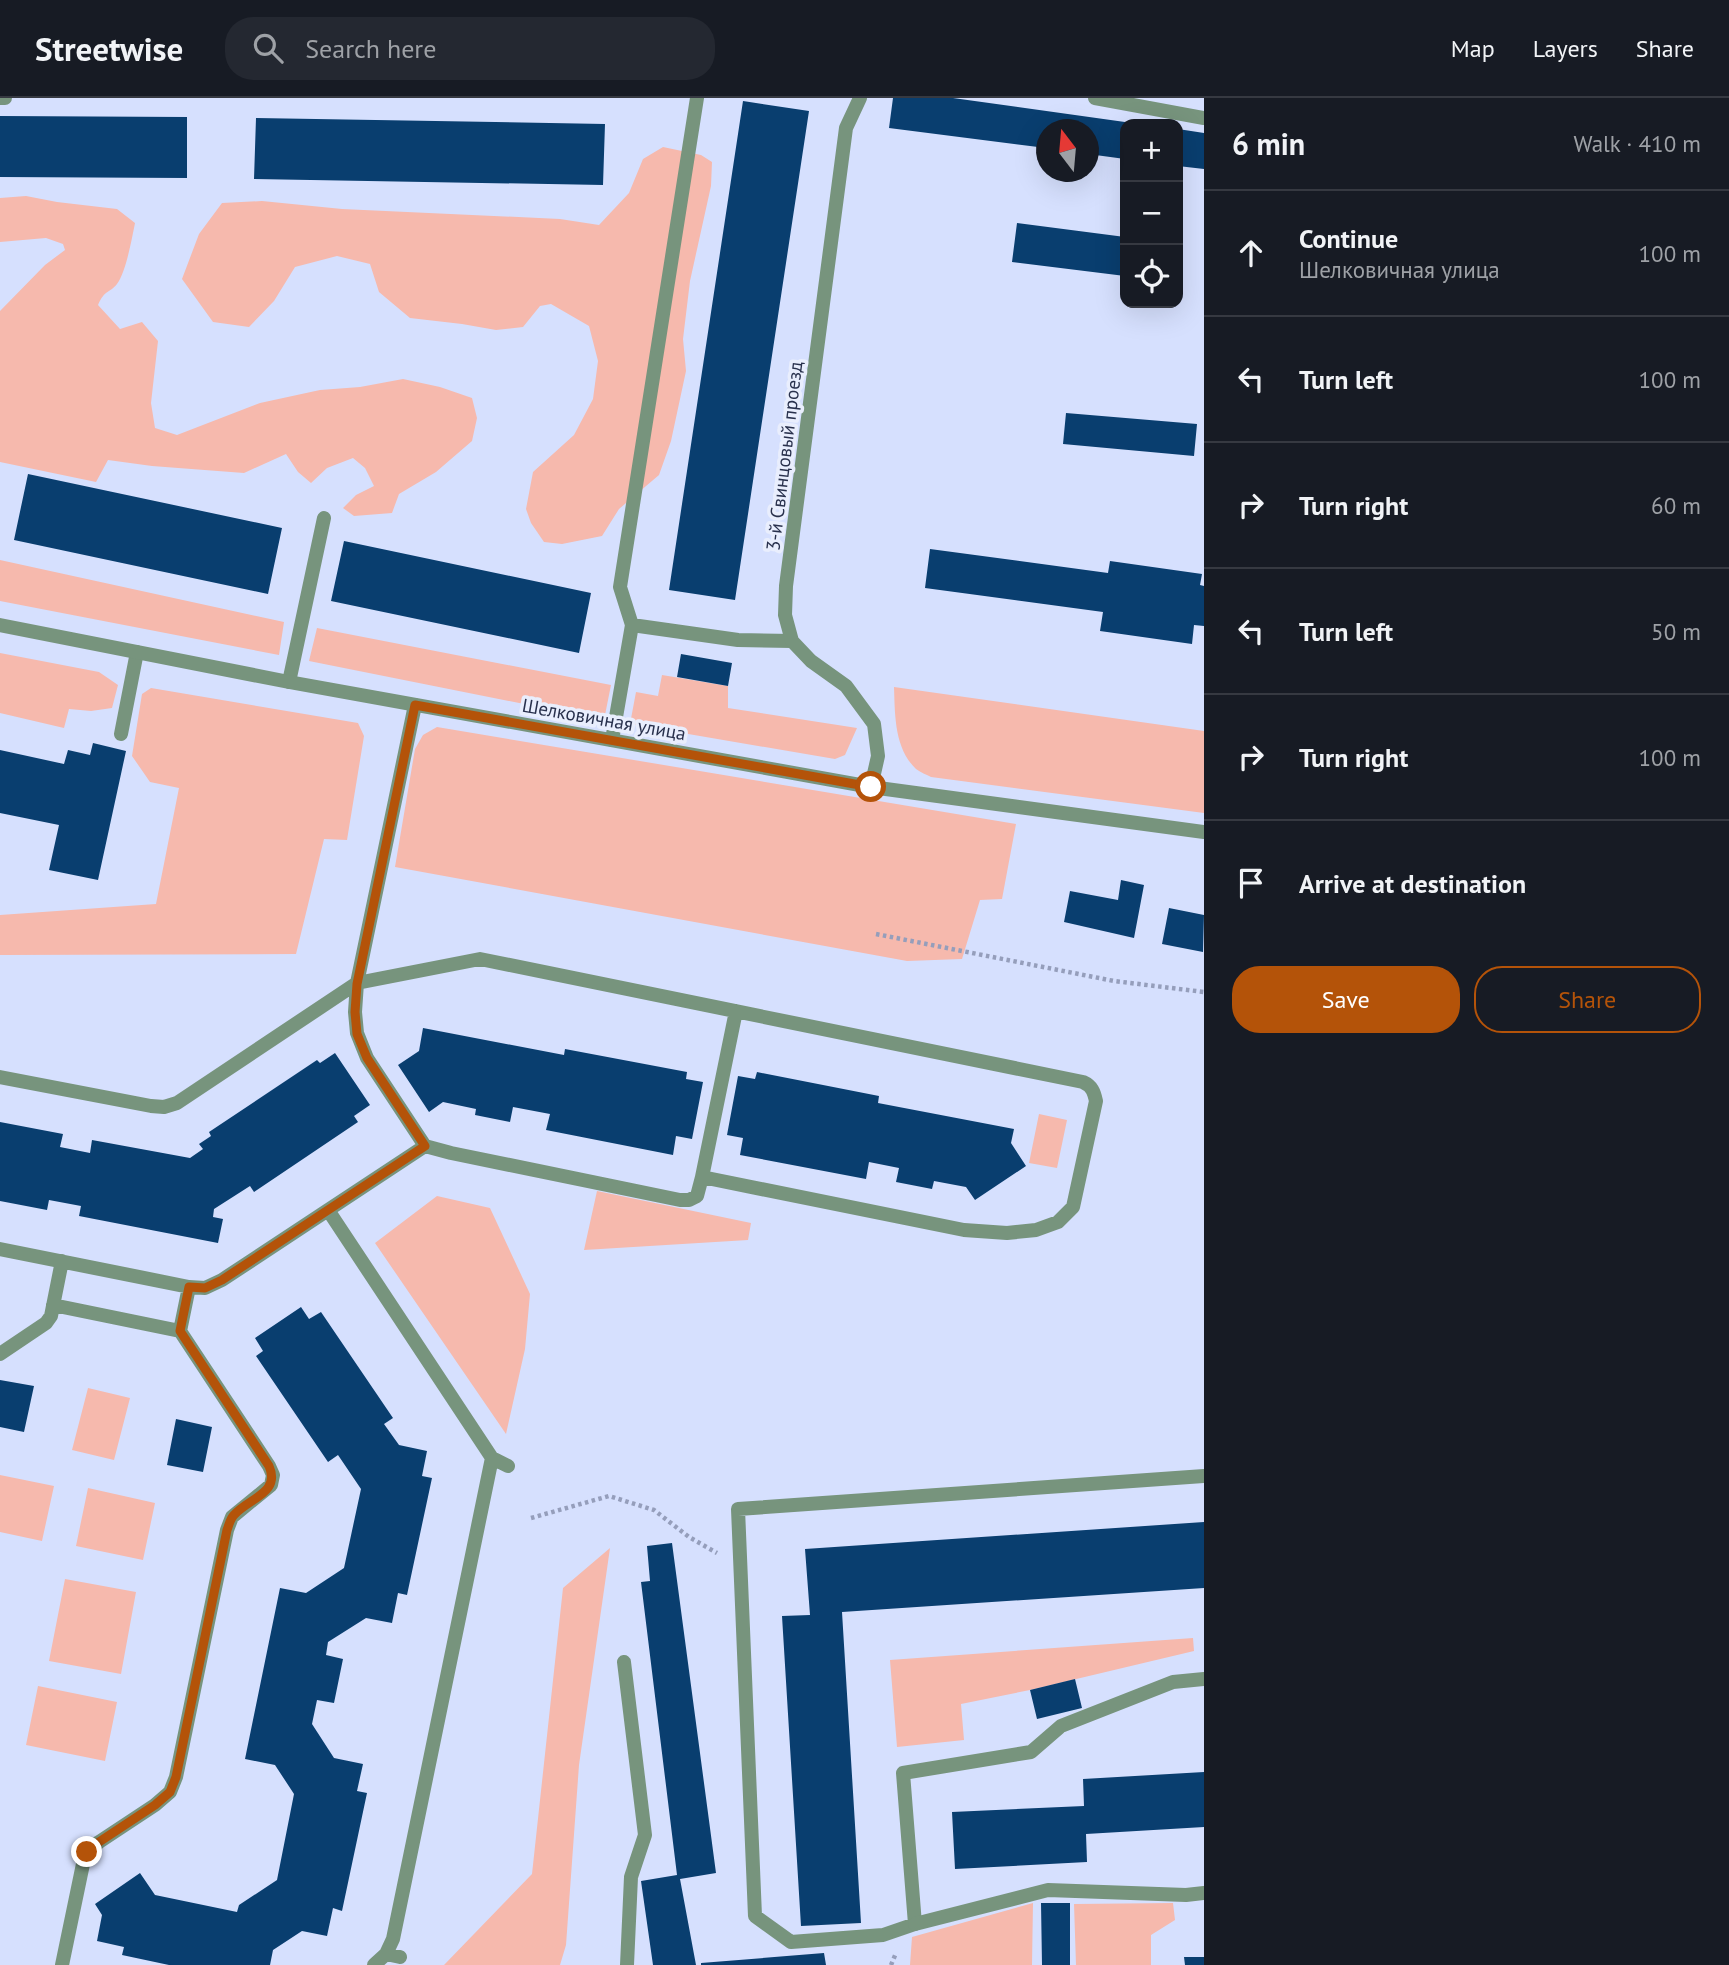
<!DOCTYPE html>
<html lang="en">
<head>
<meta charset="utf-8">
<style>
	:root { --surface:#171b24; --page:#242831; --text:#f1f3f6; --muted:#9ea1a6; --line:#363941; --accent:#b45309 }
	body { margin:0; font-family:"PT Sans",sans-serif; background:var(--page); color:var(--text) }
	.controls { position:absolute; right:21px; top:21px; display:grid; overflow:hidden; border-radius:14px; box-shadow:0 7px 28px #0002 }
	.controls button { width:63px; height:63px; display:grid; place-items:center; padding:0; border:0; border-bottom:2px solid var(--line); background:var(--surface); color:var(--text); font:35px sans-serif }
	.compass { position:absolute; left:1036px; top:21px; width:63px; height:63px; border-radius:50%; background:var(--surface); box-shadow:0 7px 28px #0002; rotate:344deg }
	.stop { position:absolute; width:21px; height:21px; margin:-16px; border:5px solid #b45309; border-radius:50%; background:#fff }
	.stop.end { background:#b45309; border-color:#fff; box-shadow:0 2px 7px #0008 }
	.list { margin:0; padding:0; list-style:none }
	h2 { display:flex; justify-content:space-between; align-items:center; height:91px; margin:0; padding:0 28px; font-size:30px }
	h2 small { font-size:23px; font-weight:400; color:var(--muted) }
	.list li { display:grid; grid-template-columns:46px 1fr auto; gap:21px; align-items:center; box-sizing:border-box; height:126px; padding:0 28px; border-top:2px solid var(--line) }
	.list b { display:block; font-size:26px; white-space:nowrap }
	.list p { margin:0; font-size:23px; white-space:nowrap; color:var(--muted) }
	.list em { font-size:23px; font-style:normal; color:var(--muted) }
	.actions { display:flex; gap:14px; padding:21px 28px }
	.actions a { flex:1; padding:16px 0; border:2px solid var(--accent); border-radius:28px; text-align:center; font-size:24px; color:var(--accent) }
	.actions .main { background:var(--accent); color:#fff }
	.icon { flex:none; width:38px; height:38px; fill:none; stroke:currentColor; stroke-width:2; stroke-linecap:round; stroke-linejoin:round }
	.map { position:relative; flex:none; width:1204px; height:1867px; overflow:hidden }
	header { display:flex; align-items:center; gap:42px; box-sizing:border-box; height:98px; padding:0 35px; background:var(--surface); border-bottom:2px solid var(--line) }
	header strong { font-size:33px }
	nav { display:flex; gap:38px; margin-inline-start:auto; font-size:24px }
	.search { width:490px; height:63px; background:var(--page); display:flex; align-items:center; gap:18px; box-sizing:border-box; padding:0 24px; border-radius:28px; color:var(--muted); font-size:26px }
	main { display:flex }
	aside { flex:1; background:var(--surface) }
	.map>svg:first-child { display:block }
</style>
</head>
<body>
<header>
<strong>Streetwise</strong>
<div class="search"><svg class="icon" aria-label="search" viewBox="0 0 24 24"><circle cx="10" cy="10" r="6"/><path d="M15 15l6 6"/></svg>Search here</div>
<nav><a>Map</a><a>Layers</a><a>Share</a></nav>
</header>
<main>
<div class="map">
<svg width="1204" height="1867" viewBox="0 0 1204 1867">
	<rect width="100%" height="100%" fill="#d6e0fe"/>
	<path fill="#f6b9ad" d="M663,49L701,57L712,64L711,88L690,183L683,241L686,273L671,343L659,377L619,411L602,438L562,446L544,444L531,425L526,411L533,374L574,337L593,301L598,263L589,228L551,206L540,208L523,229L496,232L462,226L410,220L379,194L370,166L337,158L295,169L274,203L249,229L213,224L182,181L199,136L222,105L262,103L342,111L560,121L599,127L629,95L643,61Z
		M26,98L57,104L117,111L135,125C132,140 126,174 117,186C109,196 105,191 98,207L120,231L142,224L158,243L151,305L155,330L177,337L260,305L320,292L360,289L403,281L440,289L472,300L477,320L472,343L436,374L399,396L392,415L354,418L343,410L356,397L374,388L365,370L353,360L327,370L311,385L298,374L286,356L244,375L152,368L108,362L96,384L0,364V213L45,167L65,152L63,146L46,140L0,144V100Z
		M0,462L284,524L279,557L0,503Z
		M317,530L611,587L604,622L309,563Z
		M0,555L99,574L118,587L112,610L91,613L69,611L64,630L0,615Z
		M662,577L728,588V610L857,630L845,657L835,661L630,626L636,594L658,598Z
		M894,589L1204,633V715L931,679C927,677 920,674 916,671C894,650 895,616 894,589Z
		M151,590L358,625L364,638L347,742L324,741L296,856L0,857V817L156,806L179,690L150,684L132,658L142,596Z
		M437,629L1016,726L1002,801L980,802L962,861L907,863L395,769L415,651L423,637Z
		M1039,1016L1067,1022L1057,1070L1029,1065Z
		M597,1093L751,1125L748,1142L584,1152Z
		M437,1098L490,1110L530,1196L525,1251L506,1336L375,1145Z
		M88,1290L130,1300L114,1362L72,1352Z
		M0,1377L54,1388L42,1443L0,1434Z
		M88,1390L155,1405L143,1462L76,1448Z
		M610,1450L579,1667L566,1847L560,1867H444L532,1776L563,1490Z
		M65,1481L136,1494L121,1576L49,1563Z
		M1193,1540L1194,1553L1030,1592L961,1606L964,1642L897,1649L890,1562Z
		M38,1588L117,1604L105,1663L26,1647Z
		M1033,1805L1032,1867H910L912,1839Z
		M1173,1805L1175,1822L1151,1837V1867H1076L1074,1806Z"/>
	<path fill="#093e6f" d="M893,0H953L1132,25V26H1125V61L1088,56V32H1046V50L889,30Z
		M743,3L809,13L735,502L669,492Z
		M0,18L187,19V80L0,79Z
		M256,20L605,26L603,87L254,81Z
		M1178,31L1204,35V71L1178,68Z
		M1017,125L1125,139V178L1012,164Z
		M1066,315L1197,326L1194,358L1063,346Z
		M28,376L282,430L268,496L14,442Z
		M344,443L591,495L579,555L331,503Z
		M930,451L1108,475L1110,463L1202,476L1200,487L1204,488V528L1194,527L1192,546L1100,533L1103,514L925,490Z
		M681,556L732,565L728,588L677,579Z
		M93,645L126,653L98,782L49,772L59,727L0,715V652L64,666L68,652L90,657Z
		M1121,782L1144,787L1134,840L1064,824L1070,793L1118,802Z
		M1169,810L1204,817L1203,854L1162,846Z
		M423,930L564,957L565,951L687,974L686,981L703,984L692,1041L676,1038L673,1057L546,1032L550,1016L513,1009L510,1024L475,1017L476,1011L443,1004L429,1014L398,967L419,953Z
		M335,955L370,1007L354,1018L358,1024L254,1094L250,1088L214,1111L213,1119L223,1121L218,1145L79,1118L81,1108L49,1102L47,1112L0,1103V1024L63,1036L60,1049L90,1055L92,1042L190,1060L203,1051L199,1046L211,1038L209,1034L317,962L320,965Z
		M757,974L879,998L878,1005L1014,1031L1011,1045L1026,1068L975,1102L966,1089L934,1083L932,1091L896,1084L899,1070L869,1064L866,1081L740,1057L743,1040L727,1037L738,978L755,981Z
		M301,1209L309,1221L321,1214L393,1320L384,1326L399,1347L427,1353L422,1378L432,1380L407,1497L398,1495L392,1525L366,1520L328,1544L326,1557L343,1561L334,1605L317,1602L312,1626L334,1660L363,1666L357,1693L367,1695L342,1813L333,1810L327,1838L302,1833L273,1852L270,1867H169L122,1857L124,1849L97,1843L102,1817L95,1806L140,1775L155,1797L237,1814L239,1807L277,1782L294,1696L275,1667L245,1661L280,1490L306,1495L344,1470L361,1391L338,1357L328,1364L256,1258L263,1253L255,1240Z
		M0,1282L34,1288L24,1334L0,1329Z
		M176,1321L212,1329L203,1374L167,1367Z
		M1204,1424V1490L842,1514L861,1825L801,1828L782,1518L810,1517L805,1451Z
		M672,1445L716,1775L680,1781L696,1867H653L641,1783L677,1777L641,1484L650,1483L647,1448Z
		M1075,1581L1082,1610L1037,1621L1030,1592Z
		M1204,1674V1729L1086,1736L1087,1764L955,1771L952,1714L1084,1708L1083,1681Z
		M1041,1805H1070V1867H1042Z
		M824,1855L826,1867H701V1865Z
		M1184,1859H1204V1867H1185Z"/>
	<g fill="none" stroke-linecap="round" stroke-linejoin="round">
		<path stroke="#959ebb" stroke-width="4.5" stroke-dasharray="3.5 3.5" stroke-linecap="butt" d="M876,836L1114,883L1204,894
			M531,1420L609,1398L654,1412L689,1439L717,1455
			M891,1867L896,1855"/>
		<path stroke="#77947d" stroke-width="14" d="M1095,0L1204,20
			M632,527L738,542L792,543
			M289,584L324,420
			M121,636L137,554
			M612,642L632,527L620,489L697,0
			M0,979L151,1008L164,1009L177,1005L357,885L480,861L1083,984C1092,988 1094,994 1096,1003L1073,1109L1058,1124L1036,1132L1007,1135L964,1132L702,1079L697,1098L689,1102H680L451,1055L425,1048
			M702,1079L736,913
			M328,1112L492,1360L393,1841L386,1856L374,1867
			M0,1151L189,1189L205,1190L222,1182L425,1048L367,960L357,935L355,914L357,885L415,607
			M53,1207L180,1233
			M0,1256L46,1225L51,1218L62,1163
			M492,1360L508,1368
			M1204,1378L738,1411L755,1818L791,1844L883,1837L915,1826L903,1675L1031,1654L1061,1628L1173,1584L1204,1581
			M624,1564L645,1737L631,1779L627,1867
			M386,1856L400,1859
			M62,1867L83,1766L87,1754L99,1744L155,1707L170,1694L176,1679L227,1432L232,1419L271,1387L273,1377L269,1368L180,1233L189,1189"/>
		<path stroke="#77947d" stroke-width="14" d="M0,0H5
			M860,0L846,30L786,488L785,517L792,543L811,563L846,588L874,626L878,658L871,689
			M0,527L289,584L871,689L1204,734
			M915,1826L1048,1792L1186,1797L1204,1795"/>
	</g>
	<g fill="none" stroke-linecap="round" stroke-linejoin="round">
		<path stroke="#b45309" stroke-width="9" d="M87,1754L99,1744L155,1707L170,1694L176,1679L227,1432C229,1427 230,1421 234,1417C249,1400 281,1395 269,1368L180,1233L189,1189L205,1190L222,1182L425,1048L367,960L357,936L355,914L357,886L415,607L871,689"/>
	</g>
	<g text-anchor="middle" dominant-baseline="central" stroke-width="7" stroke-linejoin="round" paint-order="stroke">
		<g font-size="19" fill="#29314d" stroke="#e9eefd">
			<text transform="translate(784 358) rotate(-83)">3-й Свинцовый проезд</text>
			<text transform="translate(604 621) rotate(10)">Шелковичная улица</text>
		</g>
	</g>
</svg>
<div class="controls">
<button>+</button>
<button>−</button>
<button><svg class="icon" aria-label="locate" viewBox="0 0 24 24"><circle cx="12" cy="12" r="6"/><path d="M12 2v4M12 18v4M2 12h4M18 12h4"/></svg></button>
</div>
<svg class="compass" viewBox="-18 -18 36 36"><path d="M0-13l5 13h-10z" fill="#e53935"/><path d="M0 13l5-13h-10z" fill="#9ea1a6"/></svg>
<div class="stop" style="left:871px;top:689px"></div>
<div class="stop end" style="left:87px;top:1754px"></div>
</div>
<aside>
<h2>6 min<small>Walk · 410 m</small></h2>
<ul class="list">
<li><svg class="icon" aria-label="ahead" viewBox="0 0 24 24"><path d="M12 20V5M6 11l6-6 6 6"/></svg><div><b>Continue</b><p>Шелковичная улица</p></div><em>100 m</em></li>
<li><svg class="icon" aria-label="left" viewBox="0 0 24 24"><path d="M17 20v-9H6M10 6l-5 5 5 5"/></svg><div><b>Turn left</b></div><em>100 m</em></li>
<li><svg class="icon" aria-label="right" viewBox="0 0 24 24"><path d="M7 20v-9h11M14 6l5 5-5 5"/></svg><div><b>Turn right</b></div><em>60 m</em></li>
<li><svg class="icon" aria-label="left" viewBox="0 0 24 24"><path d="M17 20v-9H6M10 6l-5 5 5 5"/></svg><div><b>Turn left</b></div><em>50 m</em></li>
<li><svg class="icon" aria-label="right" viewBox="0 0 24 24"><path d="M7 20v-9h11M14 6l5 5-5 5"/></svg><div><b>Turn right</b></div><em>100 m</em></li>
<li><svg class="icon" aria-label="arrive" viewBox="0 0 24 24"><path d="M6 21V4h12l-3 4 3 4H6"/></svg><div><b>Arrive at destination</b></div></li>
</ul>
<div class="actions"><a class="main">Save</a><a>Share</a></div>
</aside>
</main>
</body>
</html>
